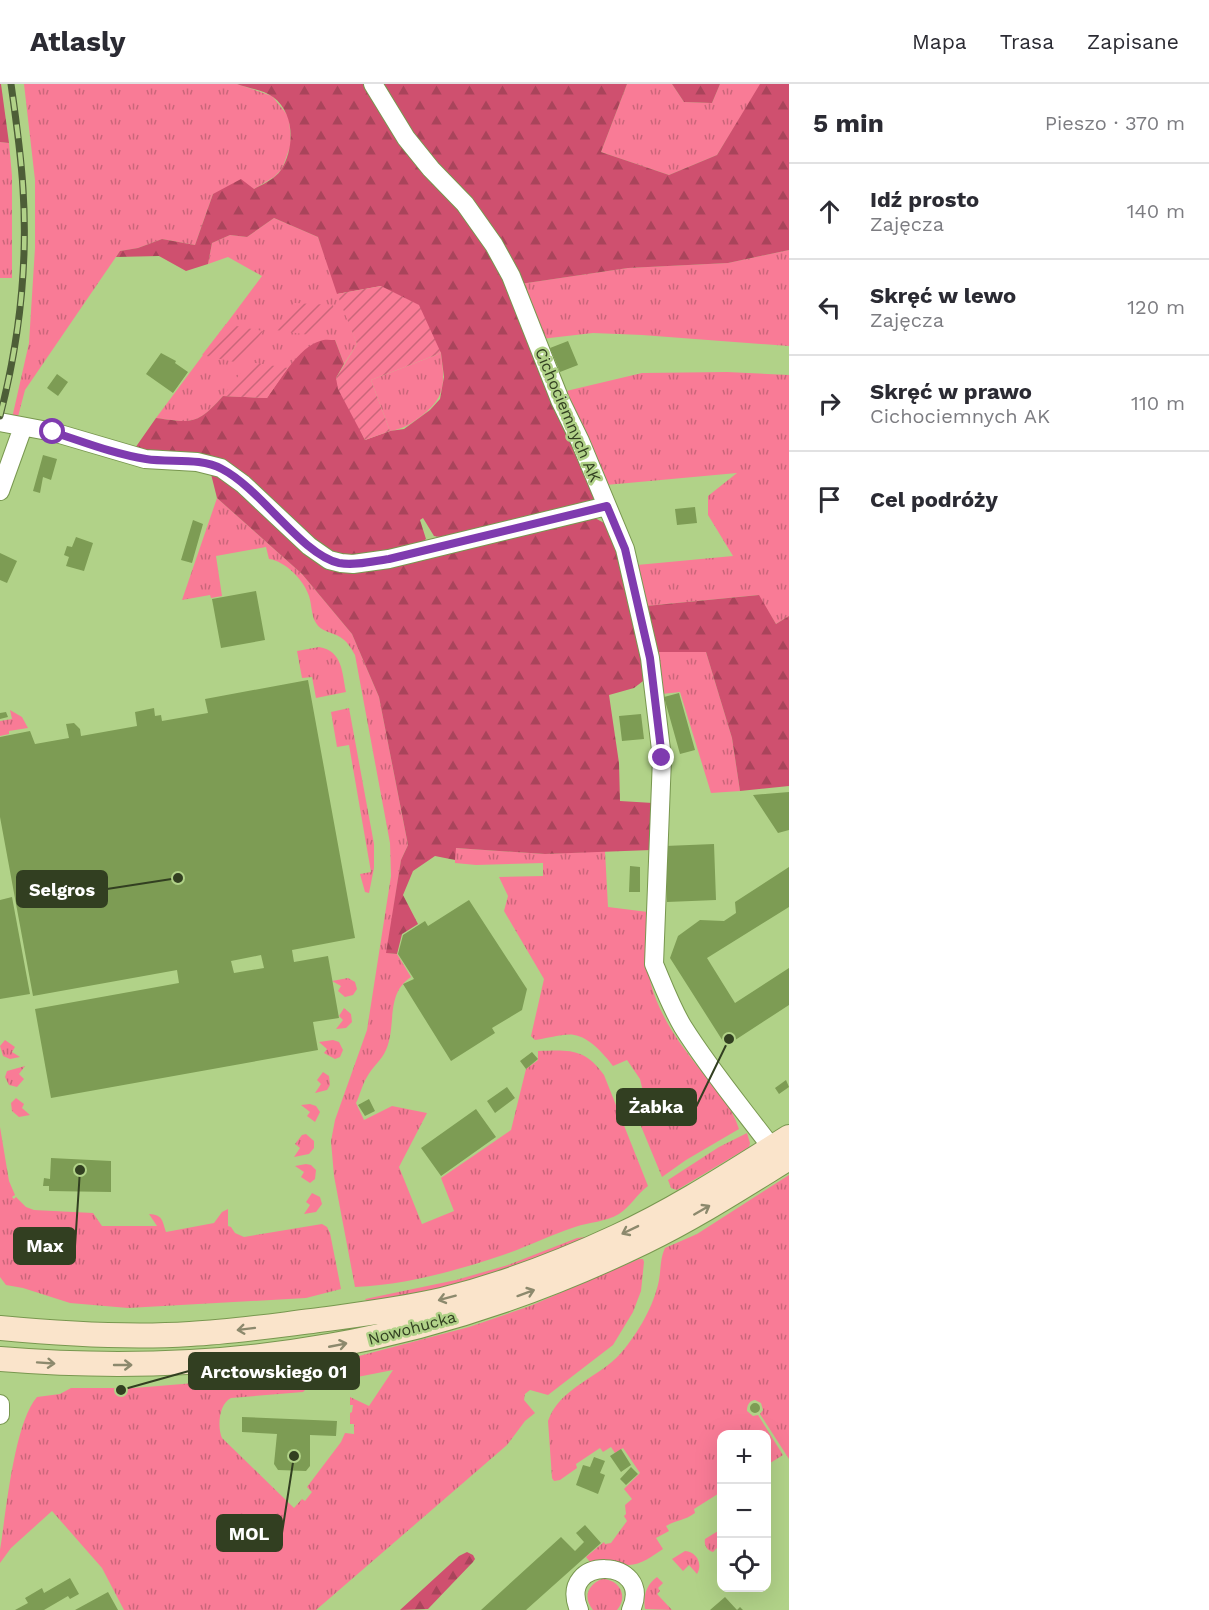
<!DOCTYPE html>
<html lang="pl">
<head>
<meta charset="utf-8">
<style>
	:root { --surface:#fff; --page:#f2f2f3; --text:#2b2b33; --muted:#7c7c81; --line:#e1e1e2 }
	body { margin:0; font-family:"Work Sans",sans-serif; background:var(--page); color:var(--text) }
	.controls { position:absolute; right:18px; bottom:18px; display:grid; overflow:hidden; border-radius:12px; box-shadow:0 6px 24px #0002 }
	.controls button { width:54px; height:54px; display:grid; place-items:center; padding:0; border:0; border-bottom:2px solid var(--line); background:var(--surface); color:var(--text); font:30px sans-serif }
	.stop { position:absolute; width:18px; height:18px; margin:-14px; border:4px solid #7f3baf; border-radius:50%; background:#fff }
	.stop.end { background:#7f3baf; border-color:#fff; box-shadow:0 2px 6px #0008 }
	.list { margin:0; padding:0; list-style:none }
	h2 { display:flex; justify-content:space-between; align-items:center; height:78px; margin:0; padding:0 24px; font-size:26px }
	h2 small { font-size:20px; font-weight:400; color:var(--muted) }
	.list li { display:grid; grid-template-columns:39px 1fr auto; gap:18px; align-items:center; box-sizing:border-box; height:96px; padding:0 24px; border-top:2px solid var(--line) }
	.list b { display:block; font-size:22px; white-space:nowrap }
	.list p { margin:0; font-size:20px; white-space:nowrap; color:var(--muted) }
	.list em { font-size:20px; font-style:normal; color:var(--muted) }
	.icon { flex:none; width:33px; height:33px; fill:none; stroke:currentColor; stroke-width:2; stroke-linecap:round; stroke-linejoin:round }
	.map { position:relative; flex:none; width:789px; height:1526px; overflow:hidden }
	header { display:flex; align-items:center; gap:36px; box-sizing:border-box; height:84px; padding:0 30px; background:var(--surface); border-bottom:2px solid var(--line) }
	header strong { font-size:28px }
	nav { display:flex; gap:33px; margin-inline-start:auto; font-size:21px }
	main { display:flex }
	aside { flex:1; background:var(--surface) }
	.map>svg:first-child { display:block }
</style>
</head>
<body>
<header>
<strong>Atlasly</strong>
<nav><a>Mapa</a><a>Trasa</a><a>Zapisane</a></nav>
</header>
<main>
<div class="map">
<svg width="789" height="1526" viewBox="0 0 789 1526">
	<defs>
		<pattern id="grass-tufts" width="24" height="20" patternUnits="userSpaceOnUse" patternTransform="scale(1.5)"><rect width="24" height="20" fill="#f97b96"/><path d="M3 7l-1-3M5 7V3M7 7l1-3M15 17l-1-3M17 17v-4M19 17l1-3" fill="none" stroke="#ca667a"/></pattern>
		<pattern id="forest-firs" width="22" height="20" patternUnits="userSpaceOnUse" patternTransform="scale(1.5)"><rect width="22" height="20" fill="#cf506f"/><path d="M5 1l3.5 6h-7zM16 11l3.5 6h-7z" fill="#a9445b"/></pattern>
		<pattern id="garden-furrows" width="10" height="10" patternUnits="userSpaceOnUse" patternTransform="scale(1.5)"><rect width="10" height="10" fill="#f97b96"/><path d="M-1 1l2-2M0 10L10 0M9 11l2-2" fill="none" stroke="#ca667a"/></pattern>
	</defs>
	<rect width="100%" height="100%" fill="#b1d288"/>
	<path fill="url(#grass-tufts)" d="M24,0H237L272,12L289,33L291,60L282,85L274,93L254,105L213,110L195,161L162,155L138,164L120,167L25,306L15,344L10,343L29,259L35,164V96Z
		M627,0H672L684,18L712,19L720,0H761L717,71L669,91L601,68Z
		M0,58L9,59L12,92V194H0Z
		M274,134L318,153L357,260L344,280L335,256L307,266L288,284L267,314L223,312C197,341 194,339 156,334L262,192L228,173L208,180L212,159L230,151L247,153Z
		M789,166V262L642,251L593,249L541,255L520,200L628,184L728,179Z
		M441,269C445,299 446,314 420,333C409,341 403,345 390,347L371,296Z
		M727,288L789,291V532L776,540L758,511L646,522L637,481L733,472L708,431V412L737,389L606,401L562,308L642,289Z
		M217,414L302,490L352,550L379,613L408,761L401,776L387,869L397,870L411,893C385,910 397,941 386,966C382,976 372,983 367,993C362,1001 360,1011 356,1019L364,1036L392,1022L427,1029L399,1083L422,1140L454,1127L441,1094L511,1046L526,985L538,976V967C569,966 585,964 604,991L648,1102C637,1110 630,1123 619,1130C605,1138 590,1138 575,1143C550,1151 527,1163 503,1171C456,1187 404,1201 355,1203L334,1092L331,1057L335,1036L367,946L391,792L390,759L355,571C351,564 347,557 340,553C332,548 321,548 316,539C311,531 312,521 309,512C304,496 285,477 269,475L266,463L216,472L222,512L211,514L210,511L182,516Z
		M319,563C343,567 342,589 346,608L316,614L312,593L302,594L297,567Z
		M656,568H706L732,654L740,707L711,709L680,608L662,610Z
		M349,624L374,760V784L369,809L365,808L360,790L371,788L349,661L337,663L331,628Z
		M10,626L22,633L28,644L9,647V650L0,652V637L12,635Z
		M455,764L545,770L605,767L608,823L648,828C639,898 659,934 702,988C716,1006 732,1022 739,1045L686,1076L662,1093L636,1030L647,1025L640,995L627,976L613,982C604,970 589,953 574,951C565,949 545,955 535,956L531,952L544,895L504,827L508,812L499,793L543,792V779L476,781L455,779Z
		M348,894L355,898L357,905L353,911L345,913L338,907L341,902L332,897Z
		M344,924L351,930L352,938L346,944L336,945L343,936L339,932Z
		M5,956L15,963L12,968L20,973L10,975L3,972L0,962Z
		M333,956L339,958L343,966L340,973L335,975L324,969L327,965L319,958Z
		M25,982L19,990L24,995L17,1003L9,1001L5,993L7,987Z
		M323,988L329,992L330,1001L327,1006L315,1009L321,1000L317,996Z
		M16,1014L24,1020L22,1024L30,1031L19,1033L12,1027L11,1019Z
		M310,1020L316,1022L320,1028L315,1038L307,1032L310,1028L301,1021Z
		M0,1043L9,1097L15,1111L12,1113L14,1115L16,1113L26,1123L34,1126L93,1129L102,1142H157L149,1130C163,1131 162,1136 166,1148L214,1139L222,1128L228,1125V1142L231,1143L235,1149L244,1153L322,1140L327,1143L330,1149L341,1205L306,1214L128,1224L70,1219L23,1204L6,1201L0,1193Z
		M747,1049L750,1059L749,1063L677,1106L671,1104L668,1096L719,1063Z
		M306,1050L314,1057V1064L309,1070L294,1073L300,1064L295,1060L302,1051Z
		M306,1080L311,1081L316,1086L315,1095L310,1099L301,1093L304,1088L295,1082Z
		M789,1091V1375L760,1330L763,1326L761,1319L755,1316C749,1317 747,1321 747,1327L753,1332L758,1331L783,1371L767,1381L766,1350H722L721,1408L694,1425L695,1429C684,1437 678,1435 666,1442L669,1447L656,1454L663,1465C652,1472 641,1481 629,1481C614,1481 607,1475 591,1479L586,1473L604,1458L605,1460L611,1459L627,1437L624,1432L626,1430L625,1421L632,1415L624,1405L640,1389L623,1364L615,1369L611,1363L603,1368L600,1364L576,1380L577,1384L560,1396L554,1397L552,1394L548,1337C560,1303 599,1294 621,1269C638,1249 654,1222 659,1196C661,1185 660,1175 665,1164L697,1150Z
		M312,1109L320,1113L322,1120L316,1128L304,1130L310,1121L306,1118Z
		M585,1153L586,1156L494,1190L419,1210L369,1219L365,1215L456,1196L508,1181L577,1154Z
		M639,1175H643L644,1178L641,1207L633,1228L613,1261L548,1311L530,1306L525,1310L524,1316L535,1329L525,1337L507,1361L316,1526H124L102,1484L52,1427L11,1464L0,1479V1466C6,1429 14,1339 37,1313L60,1310L71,1304H134L231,1296L297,1288L303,1291L308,1300H311L303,1308L231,1314C219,1320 217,1342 222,1354L294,1424L302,1415L305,1417L312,1408L307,1403L341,1358L345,1349L354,1350V1340H350V1329L352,1328L353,1321H350V1313L369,1322L393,1286L342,1296L343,1285L349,1284L351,1279L359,1272L469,1243L530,1222Z
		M718,1447L721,1448V1460L713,1468C706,1466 704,1460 705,1455Z
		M685,1467C697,1468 703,1480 697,1490L689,1481L683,1487L672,1475Z
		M657,1493L663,1499L658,1504L660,1507L657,1510L672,1526L645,1525C643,1512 646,1501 657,1493Z
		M602,1495C619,1495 629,1512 617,1526H593C583,1514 587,1501 602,1495Z"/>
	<path fill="url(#forest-firs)" d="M0,0H1L9,59L0,58Z
		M237,0H367L461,125L507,197L594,412L592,419L450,455L434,452L423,434L420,436L426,455L416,462L350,475L326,469L255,404L133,367L156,334C193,339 197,341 223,312L267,314C279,297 299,263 320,257C324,255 330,256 335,256L344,280L336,294L365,356L390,347L404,345L430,326L440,315L444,293L441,269L381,202L337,210L318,153L274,134L247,153L230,151L212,159L208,180L186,187L159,172L116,173L120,167L138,164L162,155L195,161L213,110L241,95L254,105C263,100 275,95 281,86C295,64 295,29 273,13C264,6 247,4 237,0Z
		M381,0H627L601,68L669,91L717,71L760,0H789V166L728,179L628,184L520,200L412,51Z
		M672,0H720L712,19L684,18Z
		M209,382L340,481L593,433L606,440L620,468L647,594L634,604L609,611L619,679L620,717L653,719L651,766L545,770L456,764L455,776L435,772L413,787L403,811L418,840L402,850L397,870L386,869L401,776L408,761L379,613L352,550L302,490L217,414Z
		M759,511L776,540L789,532V702L740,707L732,654L706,568H656L646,522Z
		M467,1468L473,1471L475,1475L473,1478L428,1525L400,1526L459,1472Z"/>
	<path fill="url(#garden-furrows)" d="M381,202L419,221L441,269L371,296L390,347L365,356L338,305L336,294L357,260L337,210Z
		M294,219L333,221L335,231L316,252L276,246Z
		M226,240L263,247L239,279L202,271Z
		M249,278L288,284L267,314L223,312Z"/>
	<path fill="#7d9c54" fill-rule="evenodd" d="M568,257L578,281L560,288L550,264Z
		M161,269L176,277L175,279L188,288L173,309L146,290Z
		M57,290L68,298L58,312L47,304Z
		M43,371L57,375L51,396L43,393L40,409L33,407Z
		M695,423L697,439L677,441L675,425Z
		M193,436L203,440L192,479L181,476Z
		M76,453L93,459L84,487L66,482L69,473L64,471L67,462L72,463Z
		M0,469L17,477L7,499L0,496Z
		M256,507L265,556L221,564L212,515Z
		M308,596L355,854L292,866L294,878L328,872L339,934L313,938L318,966L51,1014L35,925L179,899L177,886L33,912L0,733V653L30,647L35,660L69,654L66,640L74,639L80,645L81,652L137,642L135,628L154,624L155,632L161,631L162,637L208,629L205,615ZM261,871L264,884L234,889L231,877Z
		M679,609L695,666L680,670L664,613Z
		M6,628L8,633L0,635V629Z
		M641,630L644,655L622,657L619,632Z
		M789,708V746L778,749L753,711Z
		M714,760L716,816L667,818L665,762Z
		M630,782L640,783V808H629Z
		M789,783V823L707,874L735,919L789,884V921L726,962L670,874L678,852L700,836L724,837L736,829L735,818Z
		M12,813L30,910L0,915V816Z
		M469,816L527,905L522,926L492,944L495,949L451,977L403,900L414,895L398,870L403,851L425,837L428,842Z
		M532,968L538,975L526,985L520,977Z
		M786,996L789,1003L779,1010L775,1004Z
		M507,1003L515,1014L495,1029L487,1017Z
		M369,1015L375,1027L365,1032L358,1021Z
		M476,1025L496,1053L441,1092L421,1064Z
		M51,1074L111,1077V1108L49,1107V1102H43L44,1094L50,1095Z
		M750 1324a5 5 0 1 1 10 0a5 5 0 1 1-10 0Z
		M242,1333L337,1337L336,1352L310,1351V1382L306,1387L278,1386L274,1380L277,1350L242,1348Z
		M621,1365L631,1381L621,1388L610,1372Z
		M594,1373L605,1377L600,1389L605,1391L598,1410L576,1401L583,1381L590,1383Z
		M631,1383L638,1390L626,1401L620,1395Z
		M585,1441L601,1459L526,1526H481L561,1453L575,1467L584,1458L576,1449Z
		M70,1494L79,1510L70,1515L68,1512L44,1526H15L28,1519L25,1514L42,1504L44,1509Z
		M108,1508L118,1526H75Z
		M725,1513L737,1526L740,1523L743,1526H710Z"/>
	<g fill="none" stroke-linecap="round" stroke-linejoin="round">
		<defs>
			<path id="minor" d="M373,0L406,54L431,85L465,120L494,161L511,192L560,316L580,357L625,465L650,574L662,674L654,880C663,901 671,923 683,943C710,986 742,1024 772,1064
				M0,338L53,348L145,375L197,378L221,384L243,400L309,462L329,476L341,479L353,480L389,475L607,422
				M0,407L23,343
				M0,1320V1331
				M579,1526C556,1470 655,1473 631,1526"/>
			<path id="secondary" d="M0,1244C63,1250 127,1254 190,1250C231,1248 271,1242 312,1237C355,1231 399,1226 442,1216C502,1201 560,1179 616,1153C677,1125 733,1088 789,1053
				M0,1275C231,1294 434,1260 644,1158C694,1134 742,1103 789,1074"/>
		</defs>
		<use href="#minor" stroke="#78974f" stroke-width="20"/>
		<use href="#secondary" stroke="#78974f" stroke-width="26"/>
		<use href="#minor" stroke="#fff" stroke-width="18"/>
		<use href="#secondary" stroke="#fae4cb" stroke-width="24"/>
		<defs>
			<path id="rail" d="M0,332C19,258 28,182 23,105C21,70 16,35 11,0"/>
		</defs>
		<use href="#rail" stroke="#4d5e37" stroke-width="7"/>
		<use href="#rail" stroke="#b1d288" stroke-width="4.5" stroke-dasharray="14" stroke-linecap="butt"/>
	</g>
	<defs><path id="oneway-shaft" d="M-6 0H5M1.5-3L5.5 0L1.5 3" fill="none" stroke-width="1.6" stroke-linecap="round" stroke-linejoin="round" transform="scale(1.5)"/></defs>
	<g stroke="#8c896d">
		<use href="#oneway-shaft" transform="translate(702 1126) rotate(-30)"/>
		<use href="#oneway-shaft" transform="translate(630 1146) rotate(154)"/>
		<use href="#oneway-shaft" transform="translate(526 1209) rotate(-20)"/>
		<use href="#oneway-shaft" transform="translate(447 1214) rotate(165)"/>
		<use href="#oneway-shaft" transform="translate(246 1245) rotate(173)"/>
		<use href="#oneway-shaft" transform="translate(338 1261) rotate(-11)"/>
		<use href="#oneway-shaft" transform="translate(46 1279) rotate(4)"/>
		<use href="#oneway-shaft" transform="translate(123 1281)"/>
	</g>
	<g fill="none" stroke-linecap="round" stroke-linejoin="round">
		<path stroke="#7f3baf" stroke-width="8" d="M53,348C84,358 114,370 146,375C170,379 200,373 222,385C261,405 302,471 339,479C355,482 374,477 389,475L607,422L625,465L650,574L662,674"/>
	</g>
	<g text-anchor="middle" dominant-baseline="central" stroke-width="5" stroke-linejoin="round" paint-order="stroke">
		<g font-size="16" fill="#323f21" stroke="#b1d288">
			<text transform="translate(568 331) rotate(67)">Cichociemnych AK</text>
			<text transform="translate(412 1244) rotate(-15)">Nowohucka</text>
		</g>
	</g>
	<path fill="none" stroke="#323f21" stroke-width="2" d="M178 794L107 805M729 955L696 1023M80 1086L75 1162M121 1306L189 1287M294 1372L282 1449"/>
	<g fill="#323f21" stroke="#b1d288" stroke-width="2">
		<circle cx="178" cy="794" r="6"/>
		<circle cx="729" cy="955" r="6"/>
		<circle cx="80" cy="1086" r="6"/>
		<circle cx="121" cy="1306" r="6"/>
		<circle cx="294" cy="1372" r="6"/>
	</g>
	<g fill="#323f21" stroke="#323f21" stroke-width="2">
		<rect x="17" y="787" width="90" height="36" rx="6"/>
		<rect x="617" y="1005" width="79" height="36" rx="6"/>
		<rect x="14" y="1144" width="61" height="36" rx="6"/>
		<rect x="189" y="1269" width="170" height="36" rx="6"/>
		<rect x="217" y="1431" width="65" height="36" rx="6"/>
	</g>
	<g font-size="18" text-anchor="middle" font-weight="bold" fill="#fff">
		<text x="62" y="812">Selgros</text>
		<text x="656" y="1029">Żabka</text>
		<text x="45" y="1168">Max</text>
		<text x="274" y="1294">Arctowskiego 01</text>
		<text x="249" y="1456">MOL</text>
	</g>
</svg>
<div class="controls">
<button>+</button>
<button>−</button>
<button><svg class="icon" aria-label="locate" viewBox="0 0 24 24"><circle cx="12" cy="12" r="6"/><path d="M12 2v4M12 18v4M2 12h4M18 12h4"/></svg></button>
</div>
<div class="stop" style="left:53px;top:348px"></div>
<div class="stop end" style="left:662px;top:674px"></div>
</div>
<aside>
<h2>5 min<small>Pieszo · 370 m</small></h2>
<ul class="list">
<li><svg class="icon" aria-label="ahead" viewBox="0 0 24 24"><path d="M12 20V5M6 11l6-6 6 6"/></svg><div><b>Idź prosto</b><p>Zajęcza</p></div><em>140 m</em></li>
<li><svg class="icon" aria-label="left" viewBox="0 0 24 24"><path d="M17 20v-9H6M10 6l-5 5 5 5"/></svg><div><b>Skręć w lewo</b><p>Zajęcza</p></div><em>120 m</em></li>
<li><svg class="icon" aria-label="right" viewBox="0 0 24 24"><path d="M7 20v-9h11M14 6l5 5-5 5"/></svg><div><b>Skręć w prawo</b><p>Cichociemnych AK</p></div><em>110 m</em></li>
<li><svg class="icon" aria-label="arrive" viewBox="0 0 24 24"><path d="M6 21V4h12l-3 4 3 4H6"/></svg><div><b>Cel podróży</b></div></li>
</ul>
</aside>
</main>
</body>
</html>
